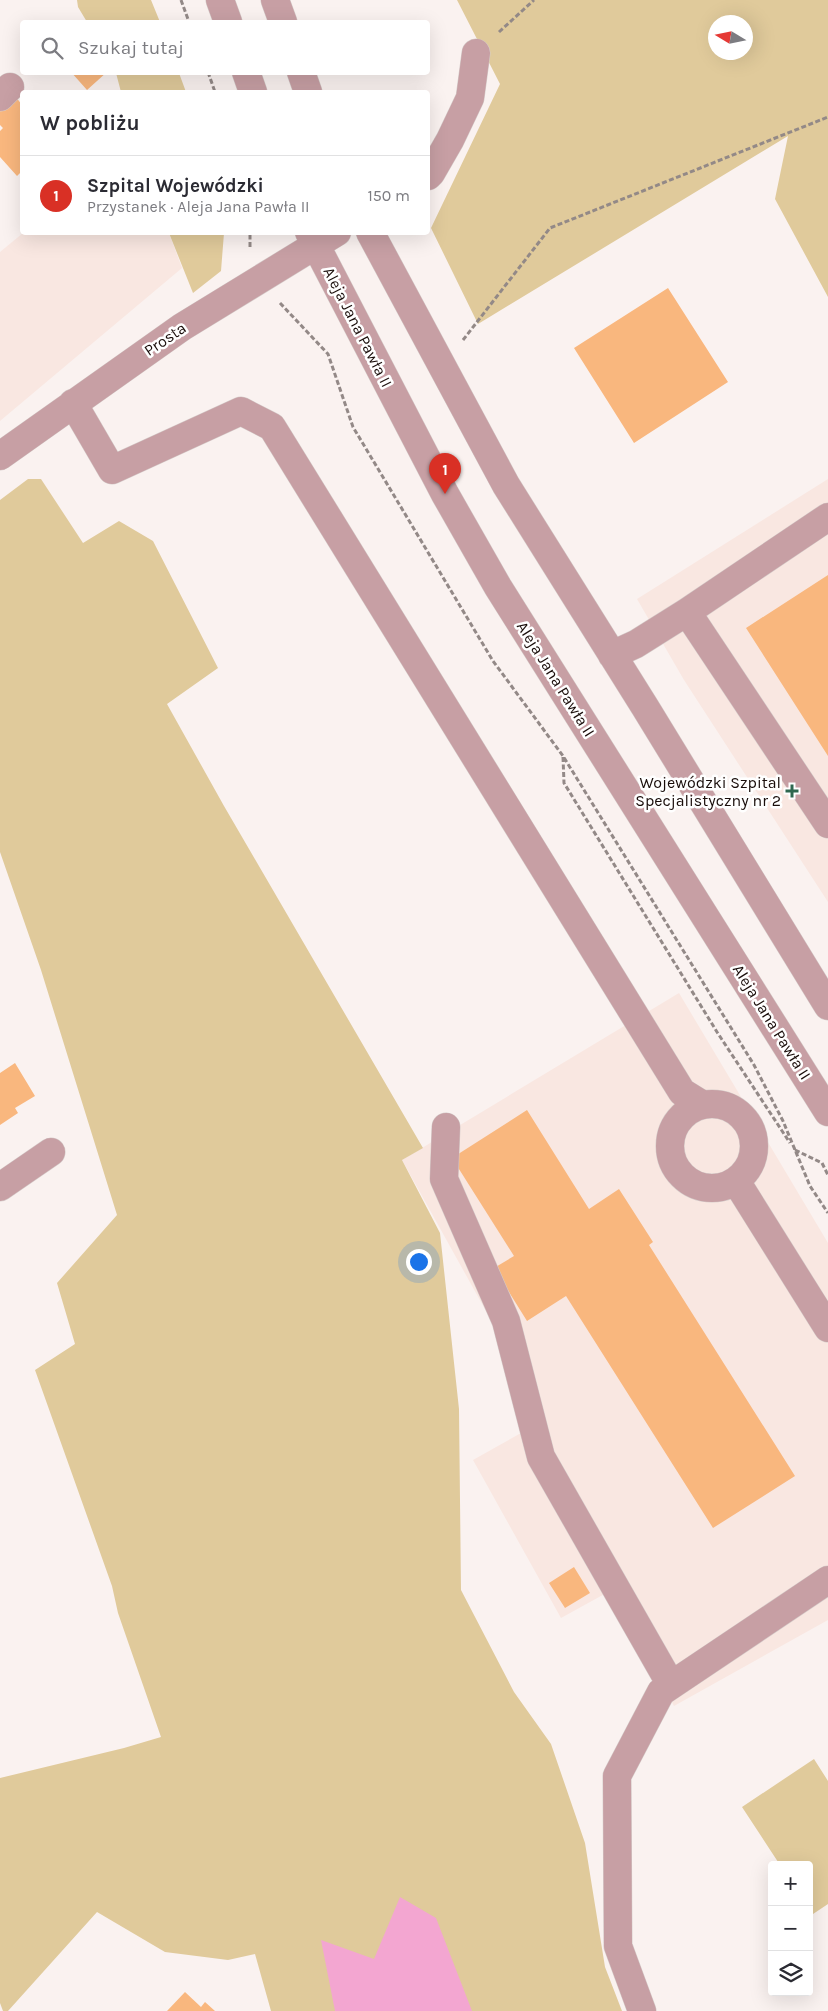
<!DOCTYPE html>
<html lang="pl">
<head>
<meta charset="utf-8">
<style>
	:root { --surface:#fff; --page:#f2f2f3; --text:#2b2b33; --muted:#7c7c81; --line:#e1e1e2; --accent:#d93025 }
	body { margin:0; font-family:Karla,sans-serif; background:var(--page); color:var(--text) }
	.controls { position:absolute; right:15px; bottom:15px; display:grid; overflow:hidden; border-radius:5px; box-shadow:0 5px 20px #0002 }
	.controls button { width:45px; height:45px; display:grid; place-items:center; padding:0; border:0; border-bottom:1px solid var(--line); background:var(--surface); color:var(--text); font:25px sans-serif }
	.compass { position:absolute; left:708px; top:15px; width:45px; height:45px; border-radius:50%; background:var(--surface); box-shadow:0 5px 20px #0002; rotate:280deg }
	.you { position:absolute; left:418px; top:1261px; width:18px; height:18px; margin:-12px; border:4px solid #fff; border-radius:50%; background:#1a73e8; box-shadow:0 0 0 8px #1a73e833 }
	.badge { display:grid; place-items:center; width:32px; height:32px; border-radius:50%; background:var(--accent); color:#fff; font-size:16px; font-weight:700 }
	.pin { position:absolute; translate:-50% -41px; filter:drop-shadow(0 1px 2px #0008) }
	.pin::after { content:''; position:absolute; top:26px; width:18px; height:15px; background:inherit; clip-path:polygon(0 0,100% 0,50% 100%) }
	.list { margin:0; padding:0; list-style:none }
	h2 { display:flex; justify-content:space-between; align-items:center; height:65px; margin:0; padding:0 20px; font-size:21px }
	h2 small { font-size:16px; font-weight:400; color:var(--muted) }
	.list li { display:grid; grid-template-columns:32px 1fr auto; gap:15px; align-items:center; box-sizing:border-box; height:80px; padding:0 20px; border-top:1px solid var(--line) }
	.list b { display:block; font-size:19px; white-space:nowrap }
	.list p { margin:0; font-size:16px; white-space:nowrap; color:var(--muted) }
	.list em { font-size:16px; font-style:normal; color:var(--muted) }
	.icon { flex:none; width:28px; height:28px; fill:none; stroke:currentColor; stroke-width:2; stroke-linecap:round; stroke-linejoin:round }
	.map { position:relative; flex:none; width:828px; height:2011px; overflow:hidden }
	.search { position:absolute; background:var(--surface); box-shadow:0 5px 20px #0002; left:20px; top:20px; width:410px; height:55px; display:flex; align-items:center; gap:12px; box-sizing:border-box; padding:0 18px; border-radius:5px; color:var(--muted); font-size:19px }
	.panel { position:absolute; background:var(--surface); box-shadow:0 5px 20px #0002; left:20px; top:90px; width:410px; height:145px; border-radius:5px }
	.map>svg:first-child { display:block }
</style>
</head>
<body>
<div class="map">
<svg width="828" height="2011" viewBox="0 0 828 2011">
	<rect width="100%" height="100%" fill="#faf2f0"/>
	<path fill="#f9e7e1" d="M23,233H169L182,268L0,421V252Z
		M828,479V902L684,680L637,599Z
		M679,993L828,1243V1620L674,1706L610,1591L561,1618L473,1460L546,1419L402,1160Z"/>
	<path fill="#e0ca9b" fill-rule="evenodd" d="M77,0H151L160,22H87L78,7Z
		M457,0H828V297L775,199L788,136L478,324L431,228L500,84ZM716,22H746V52H716Z
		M116,73H179L186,92H121Z
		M169,233H224L221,271L193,293Z
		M28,479H41L83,543L119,521L153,541L218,668L167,704L224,806L423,1148L402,1160L440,1233L459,1409L461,1590L514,1692L551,1744L585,1843L605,1967L622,2011H271L255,1954L228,1960L165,1952L97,1912L8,2011H3L0,2003V1778L124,1748L161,1737L118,1613L112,1586L35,1370L75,1344L57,1283L117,1215L41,970L0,852V500Z
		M814,1759L828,1781V1904L813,1914L809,1909V1865H780L742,1807Z"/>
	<path fill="#f3a6d1" d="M400,1897L436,1918L472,2011H335L321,1940L374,1959Z"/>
	<path fill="#f9b77e" d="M71,72H107L87,90Z
		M16,97L22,105V171L17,176L0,157V131L3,128L0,125V111Z
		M668,288L728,382L634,443L574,348Z
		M828,575V756L746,628Z
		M15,1063L35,1096L15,1108L18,1113L0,1125V1073Z
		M527,1110L589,1209L619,1189L653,1242L649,1245L795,1476L713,1528L566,1296L527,1321L494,1268L514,1256L452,1158Z
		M574,1567L590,1593L565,1608L549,1583Z
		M185,1992L201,2007L205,2002L215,2011H167Z"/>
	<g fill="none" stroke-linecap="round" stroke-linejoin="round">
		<defs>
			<path id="minor" d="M220,0L228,22
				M275,0L283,22
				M246,72L253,92
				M301,72L308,92
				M0,97L10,87
				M428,176L431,173L450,140L470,98L476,53
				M309,232L445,494L498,587L828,1112
				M370,232L506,485L645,707L828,1006
				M73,403L112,470L241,411L272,427L682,1092L703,1105
				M0,456L182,327L337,232
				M687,612L828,517
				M612,655L636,644L687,612L828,824
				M670 1146a42 42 0 1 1 84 0a42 42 0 1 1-84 0Z
				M446,1127L444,1179L506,1321L541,1457L671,1685
				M736,1181L828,1328
				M0,1187L51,1152
				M642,2011L618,1946L617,1776L661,1692L828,1580"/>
		</defs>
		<use href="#minor" stroke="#d6cdcb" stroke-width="29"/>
		<path stroke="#938987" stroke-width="3" stroke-dasharray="5 2.5" stroke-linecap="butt" d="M181,0L189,22
			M499,32L534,0
			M208,72L215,92
			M250,247V232
			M280,303L328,354L353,427L493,661L563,756L754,1065L783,1121L810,1186L828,1213
			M463,340L550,228L828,117
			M563,757L564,783L717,1032L790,1143
			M795,1150L822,1163L828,1175"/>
		<use href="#minor" stroke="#c79fa4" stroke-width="28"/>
	</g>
	<path fill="#2f674f" stroke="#fff" stroke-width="2" d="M789.5 783.5h5v5h5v5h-5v5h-5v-5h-5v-5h5z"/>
	<g text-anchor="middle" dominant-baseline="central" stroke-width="5" stroke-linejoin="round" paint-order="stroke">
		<g font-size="16" fill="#190d0a" stroke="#fff">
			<text transform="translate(358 327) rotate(63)">Aleja Jana Pawła II</text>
			<text transform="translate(165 339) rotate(-34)">Prosta</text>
			<text transform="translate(556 679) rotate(58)">Aleja Jana Pawła II</text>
			<text transform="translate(772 1022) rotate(58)">Aleja Jana Pawła II</text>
		</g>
		<g font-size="16" fill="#190d0a" stroke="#fff" text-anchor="end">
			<text x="781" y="782">Wojewódzki Szpital<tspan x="781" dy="18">Specjalistyczny nr 2</tspan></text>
		</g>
	</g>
</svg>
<div class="controls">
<button>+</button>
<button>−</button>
<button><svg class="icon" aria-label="layers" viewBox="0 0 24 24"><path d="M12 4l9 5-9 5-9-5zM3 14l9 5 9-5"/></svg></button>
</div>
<svg class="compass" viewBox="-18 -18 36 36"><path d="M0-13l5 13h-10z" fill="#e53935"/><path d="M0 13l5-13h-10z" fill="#7c7c81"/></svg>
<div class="you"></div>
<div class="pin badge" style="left:445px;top:494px">1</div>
<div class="search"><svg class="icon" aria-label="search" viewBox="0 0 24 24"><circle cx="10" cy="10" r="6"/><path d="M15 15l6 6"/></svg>Szukaj tutaj</div>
<section class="panel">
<h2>W pobliżu<small></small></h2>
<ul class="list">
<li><span class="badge">1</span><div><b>Szpital Wojewódzki</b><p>Przystanek · Aleja Jana Pawła II</p></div><em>150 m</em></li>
</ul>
</section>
</div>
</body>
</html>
